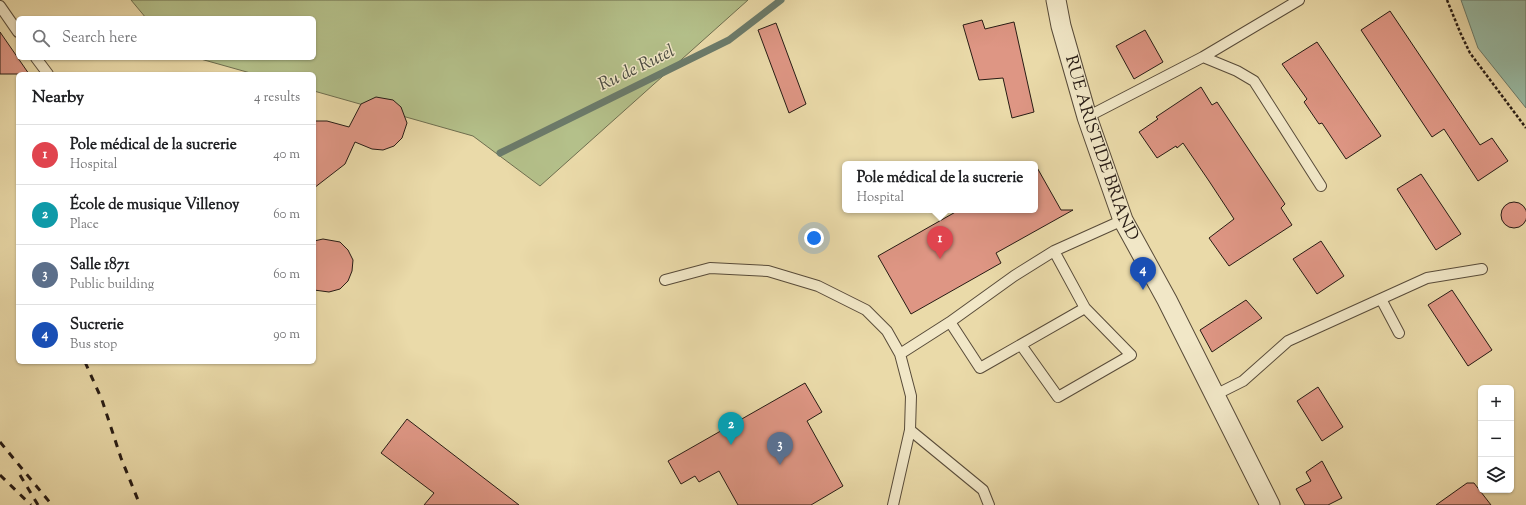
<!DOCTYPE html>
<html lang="en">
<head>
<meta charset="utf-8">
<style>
	:root { --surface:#fff; --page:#f6f6f6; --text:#202124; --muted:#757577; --line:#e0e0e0; --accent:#8f2418 }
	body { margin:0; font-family:"Sorts Mill Goudy",serif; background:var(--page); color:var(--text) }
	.controls { position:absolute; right:12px; bottom:12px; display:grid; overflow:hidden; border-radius:6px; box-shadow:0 1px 3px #0004 }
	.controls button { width:36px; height:36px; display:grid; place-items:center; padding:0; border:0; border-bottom:1px solid var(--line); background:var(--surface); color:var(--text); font:20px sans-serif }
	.you { position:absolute; left:814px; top:238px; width:14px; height:14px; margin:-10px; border:3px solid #fff; border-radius:50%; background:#1a73e8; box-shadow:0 0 0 6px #1a73e833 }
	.badge { display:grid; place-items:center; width:26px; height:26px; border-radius:50%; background:var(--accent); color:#fff; font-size:13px; font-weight:700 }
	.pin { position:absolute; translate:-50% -33px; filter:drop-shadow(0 1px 2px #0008) }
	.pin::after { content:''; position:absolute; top:21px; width:14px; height:12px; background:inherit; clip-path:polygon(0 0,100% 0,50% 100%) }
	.popup { position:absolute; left:842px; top:161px; width:196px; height:52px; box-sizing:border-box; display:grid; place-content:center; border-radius:6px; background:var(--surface); filter:drop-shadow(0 1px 3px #0005); font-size:13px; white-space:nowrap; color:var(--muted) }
	.popup b { font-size:15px; color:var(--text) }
	.popup::after { content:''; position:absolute; left:50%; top:100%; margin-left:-8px; border:8px solid transparent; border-top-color:var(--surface) }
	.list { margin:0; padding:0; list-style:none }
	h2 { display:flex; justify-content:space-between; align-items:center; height:52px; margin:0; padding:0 16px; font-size:17px }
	h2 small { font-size:13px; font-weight:400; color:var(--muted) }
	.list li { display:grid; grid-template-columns:26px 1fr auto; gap:12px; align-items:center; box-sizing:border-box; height:60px; padding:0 16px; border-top:1px solid var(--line) }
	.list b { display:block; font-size:15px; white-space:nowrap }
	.list p { margin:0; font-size:13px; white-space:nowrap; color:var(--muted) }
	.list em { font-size:13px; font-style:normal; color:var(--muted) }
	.icon { flex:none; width:22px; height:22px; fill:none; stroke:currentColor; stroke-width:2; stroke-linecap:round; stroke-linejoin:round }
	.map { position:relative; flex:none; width:1526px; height:505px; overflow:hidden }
	.search { position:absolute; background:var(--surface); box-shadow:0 1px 3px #0004; left:16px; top:16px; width:300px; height:44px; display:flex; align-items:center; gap:10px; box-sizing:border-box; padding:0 14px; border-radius:6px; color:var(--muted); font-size:15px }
	.panel { position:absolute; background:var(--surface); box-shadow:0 1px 3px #0004; left:16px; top:72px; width:300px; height:292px; border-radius:6px }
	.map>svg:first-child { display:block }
</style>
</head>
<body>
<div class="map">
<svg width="1526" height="505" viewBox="0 0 1526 505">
	<rect width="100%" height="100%" fill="#eadaa9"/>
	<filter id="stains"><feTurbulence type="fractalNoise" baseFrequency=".005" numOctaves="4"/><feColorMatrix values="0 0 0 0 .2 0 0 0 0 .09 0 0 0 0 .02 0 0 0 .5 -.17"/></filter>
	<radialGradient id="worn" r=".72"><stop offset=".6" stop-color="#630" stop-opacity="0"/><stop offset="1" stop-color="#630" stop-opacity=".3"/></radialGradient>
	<path fill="#b4c08a" stroke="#6e6e4f" d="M131,0H748L540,186L473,136L314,91V74H254L197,58H314V18H146Z"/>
	<path fill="#98bba5" stroke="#6b7b6b" d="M1461,0H1526V108L1478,48Z"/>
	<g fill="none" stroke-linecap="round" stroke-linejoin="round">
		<path stroke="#6b7b6b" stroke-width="7" d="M500,153L729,40L781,0"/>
	</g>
	<path fill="#de9684" stroke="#271b14" d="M1390,11L1480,145L1492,138L1508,161L1478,181L1444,129L1432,137L1361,30Z
		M982,20L985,29L1014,22L1034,112L1012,118L1003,78L979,80L963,25Z
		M776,23L806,104L789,113L758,30Z
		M1145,30L1163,62L1134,79L1116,46Z
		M0,32L29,74H0Z
		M1317,42L1381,136L1346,159L1322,123L1319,124L1304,102L1307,99L1282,64Z
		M1201,87L1212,105L1217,102L1285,204L1281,208L1292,225L1229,266L1209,238L1234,219L1209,181L1183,143L1177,148L1176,146L1157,158L1139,132L1158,119L1156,117Z
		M376,97L393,100L401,107L407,123L402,138L394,146L383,150L372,149L355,142L345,164L314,188V121H327L349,127L361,104Z
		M1035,164L1061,210H1073L996,253L1001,263L911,314L878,256L959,210H1035Z
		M1421,174L1461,234L1436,250L1397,189Z
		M1501 215a13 13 0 1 1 26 0a13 13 0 1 1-26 0Z
		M323,239L340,242L348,250L353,260L352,271L348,281L340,289L329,292L314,290V241Z
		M1321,241L1344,276L1317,294L1293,259Z
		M1452,290L1492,350L1468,366L1428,305Z
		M1246,300L1262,318L1212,352L1200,330Z
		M805,383L822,412L807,421L843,486L811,505H738L719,471L699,482L695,476L681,484L668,461Z
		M1318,387L1343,427L1322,441L1297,401Z
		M407,419L476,472L519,505H424L434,493L381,453Z
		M1322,461L1342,498L1328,505H1305L1296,489L1311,481L1306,472Z
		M1467,483H1474L1491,505H1436Z"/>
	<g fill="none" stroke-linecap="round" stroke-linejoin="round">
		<defs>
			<path id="lane" d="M0,6L18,32
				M1203,57L1237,71L1254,81L1321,186
				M36,58L48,74
				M1087,117L1203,57L1299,0
				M665,280L710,268L768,271L818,286L866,310L887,331L900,354L911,396L910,430L893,505
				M1381,299L1399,333
				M950,322L980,368L1085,308L1054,251
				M1021,345L1058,397L1131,355L1085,308
				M900,354L950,322L1014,276L1054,251L1123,220
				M1215,395L1243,381L1288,341L1427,278L1482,269
				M910,430L983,490L989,505"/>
			<g id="street">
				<path id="s1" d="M1056,0L1061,26L1087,117L1123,220L1167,300L1270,505"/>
			</g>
		</defs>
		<use href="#lane" stroke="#584b39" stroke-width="12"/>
		<use href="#street" stroke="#584b39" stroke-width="21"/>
		<path stroke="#271b14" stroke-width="2.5" stroke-dasharray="3 2" stroke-linecap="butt" d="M1447,0L1460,32L1470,53L1526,128"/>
		<use href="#lane" stroke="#f1e7c7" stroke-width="10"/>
		<use href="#street" stroke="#f1e7c7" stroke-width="19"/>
		<path stroke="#271b14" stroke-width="3" stroke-dasharray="7 7" stroke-linecap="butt" d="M85,362L102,400L121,458L140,505
			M0,442L52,505
			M0,475L31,505
			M20,475L38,505"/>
	</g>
	<g text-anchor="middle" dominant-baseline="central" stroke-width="3" stroke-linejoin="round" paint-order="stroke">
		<g font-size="17" fill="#271b14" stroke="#f1e7c7">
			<text stroke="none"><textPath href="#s1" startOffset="155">RUE ARISTIDE BRIAND</textPath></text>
		</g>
		<g font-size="18" font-style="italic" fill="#494b40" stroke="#f1e7c7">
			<text transform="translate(637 69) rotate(-26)">Ru de Rutel</text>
		</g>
	</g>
	<rect width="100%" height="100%" filter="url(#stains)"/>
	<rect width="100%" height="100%" fill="url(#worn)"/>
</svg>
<div class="controls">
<button>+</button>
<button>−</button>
<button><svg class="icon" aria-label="layers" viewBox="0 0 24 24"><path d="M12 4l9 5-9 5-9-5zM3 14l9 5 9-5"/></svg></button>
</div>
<div class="you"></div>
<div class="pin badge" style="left:940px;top:259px;background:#e0444e">1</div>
<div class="popup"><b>Pole médical de la sucrerie</b>Hospital</div>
<div class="pin badge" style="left:731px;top:445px;background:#0f9aa8">2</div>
<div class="pin badge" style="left:780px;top:465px;background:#5c6f8a">3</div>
<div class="pin badge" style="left:1143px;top:290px;background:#1a4fb4">4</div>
<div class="search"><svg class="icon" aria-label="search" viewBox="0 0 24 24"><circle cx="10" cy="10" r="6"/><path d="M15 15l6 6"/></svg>Search here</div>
<section class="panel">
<h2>Nearby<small>4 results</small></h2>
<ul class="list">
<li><span class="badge" style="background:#e0444e">1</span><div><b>Pole médical de la sucrerie</b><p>Hospital</p></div><em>40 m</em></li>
<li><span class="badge" style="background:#0f9aa8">2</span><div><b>École de musique Villenoy</b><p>Place</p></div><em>60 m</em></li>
<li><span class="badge" style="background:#5c6f8a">3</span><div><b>Salle 1871</b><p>Public building</p></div><em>60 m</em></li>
<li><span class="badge" style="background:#1a4fb4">4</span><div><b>Sucrerie</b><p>Bus stop</p></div><em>90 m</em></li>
</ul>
</section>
</div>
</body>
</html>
